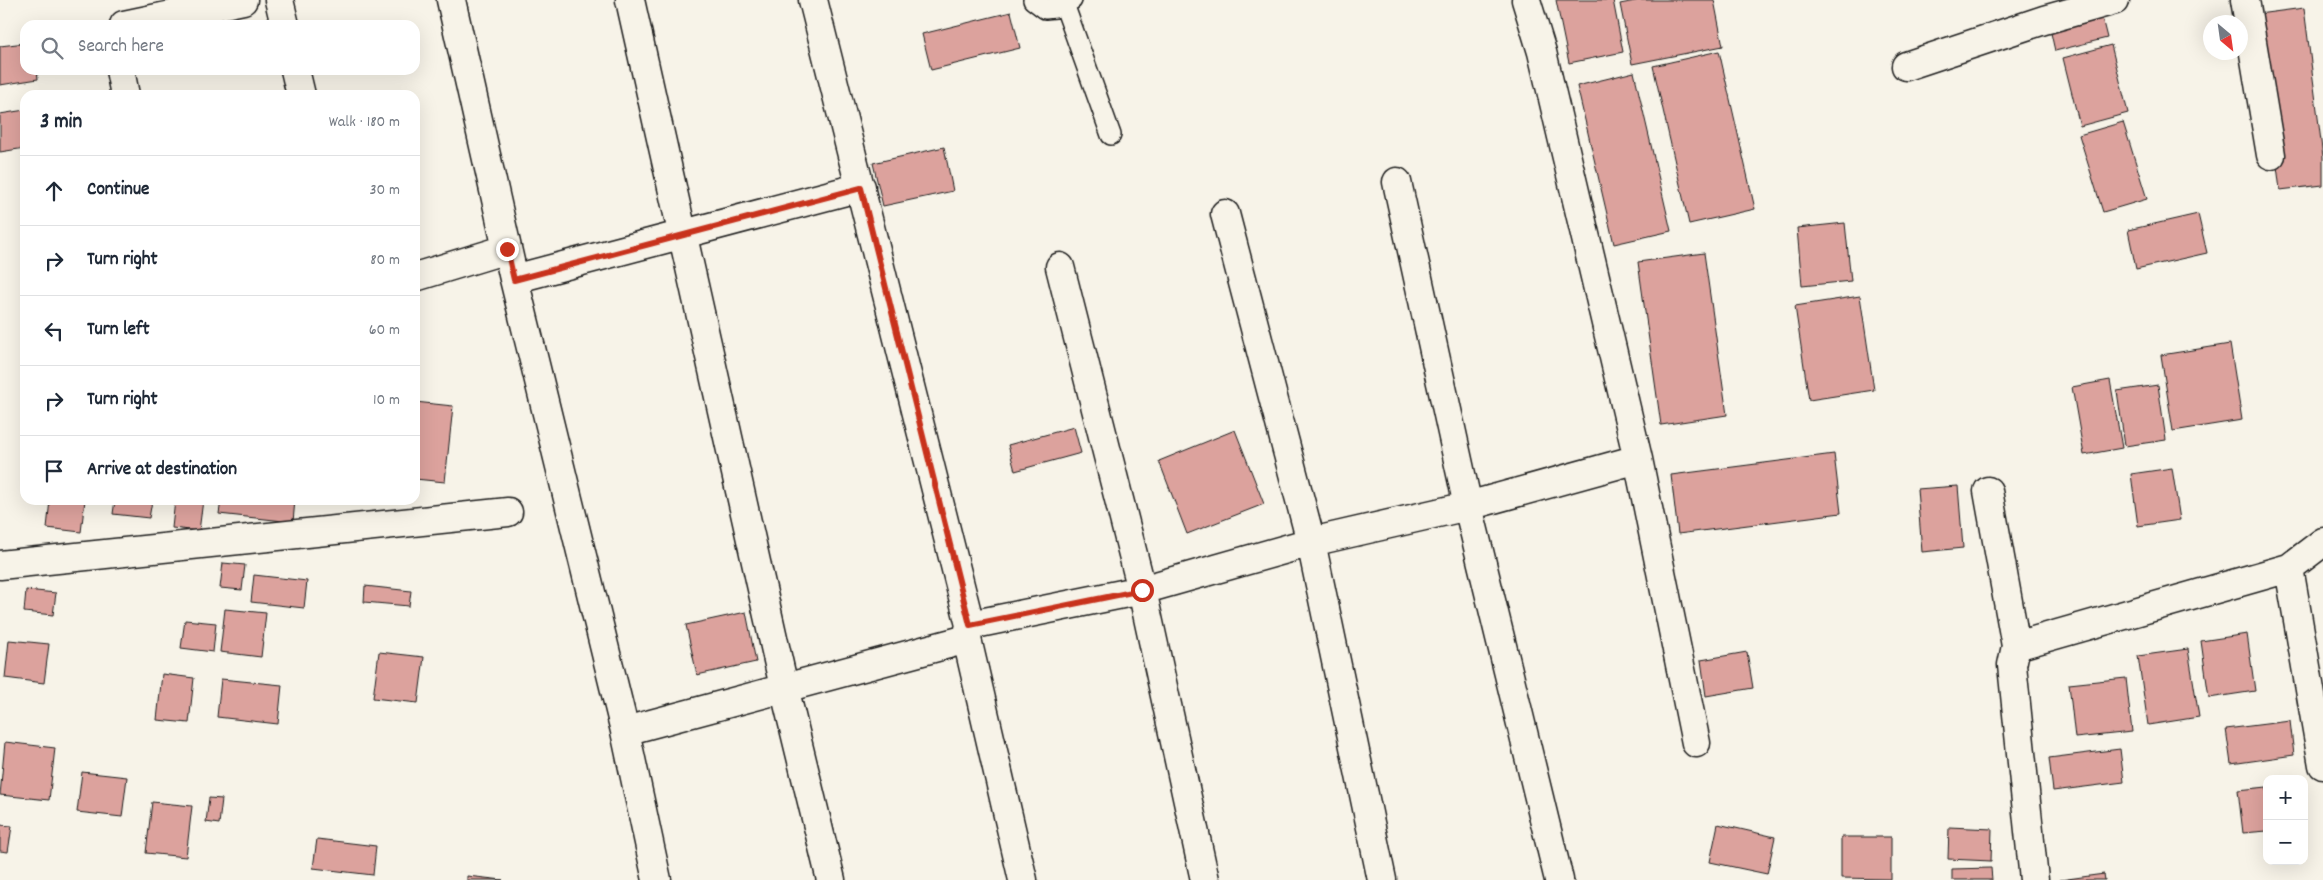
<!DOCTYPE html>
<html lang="en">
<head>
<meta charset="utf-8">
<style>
	:root { --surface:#fff; --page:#f2f2f3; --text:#1f2937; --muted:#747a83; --line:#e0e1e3 }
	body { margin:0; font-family:Dekko,sans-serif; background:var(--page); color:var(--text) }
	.controls { position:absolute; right:15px; bottom:15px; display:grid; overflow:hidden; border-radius:10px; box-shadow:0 5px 20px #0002 }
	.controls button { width:45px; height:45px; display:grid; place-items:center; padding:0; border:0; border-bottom:1px solid var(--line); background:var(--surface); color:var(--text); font:25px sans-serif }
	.compass { position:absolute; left:2203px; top:15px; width:45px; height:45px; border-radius:50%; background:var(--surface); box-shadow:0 5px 20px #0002; rotate:151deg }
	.stop { position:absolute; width:15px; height:15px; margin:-11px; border:4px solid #c8321e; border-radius:50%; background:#fff }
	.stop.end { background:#c8321e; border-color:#fff; box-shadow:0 1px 5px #0008 }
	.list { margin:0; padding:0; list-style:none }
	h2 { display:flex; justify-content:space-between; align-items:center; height:65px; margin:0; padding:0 20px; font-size:21px }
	h2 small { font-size:16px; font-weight:400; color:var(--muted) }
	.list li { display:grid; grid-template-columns:32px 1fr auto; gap:15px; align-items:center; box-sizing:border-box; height:70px; padding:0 20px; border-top:1px solid var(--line) }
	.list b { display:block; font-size:19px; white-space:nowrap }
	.list em { font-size:16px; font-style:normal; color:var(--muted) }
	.icon { flex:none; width:28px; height:28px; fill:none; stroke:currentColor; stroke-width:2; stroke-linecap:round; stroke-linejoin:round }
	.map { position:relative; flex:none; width:2323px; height:880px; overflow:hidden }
	.search { position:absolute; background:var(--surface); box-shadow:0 5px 20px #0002; left:20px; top:20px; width:400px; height:55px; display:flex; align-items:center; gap:12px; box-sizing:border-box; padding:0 18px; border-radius:15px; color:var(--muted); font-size:19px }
	.panel { position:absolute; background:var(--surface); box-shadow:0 5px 20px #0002; left:20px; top:90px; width:400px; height:415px; border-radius:15px }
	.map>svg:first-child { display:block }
</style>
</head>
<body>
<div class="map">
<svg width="2323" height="880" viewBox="0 0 2323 880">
	<rect width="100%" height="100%" fill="#f7f3e8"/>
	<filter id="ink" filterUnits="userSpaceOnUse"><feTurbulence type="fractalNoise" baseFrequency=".02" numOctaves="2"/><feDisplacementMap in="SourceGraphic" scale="10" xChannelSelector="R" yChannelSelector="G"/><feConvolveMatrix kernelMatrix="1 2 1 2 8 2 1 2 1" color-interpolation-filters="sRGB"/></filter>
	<g filter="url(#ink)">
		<path fill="#dca29d" stroke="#1c1c1c" d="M1556,0H1613L1623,52L1569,63Z
			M1640,0H1714L1723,46L1632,64L1620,4Z
			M2304,8L2323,157V185L2280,190L2258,14Z
			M2100,10L2107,38L2055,51L2049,24Z
			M1011,12L1020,48L931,70L922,34Z
			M25,43V70H37L38,79L0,85V46Z
			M2111,45L2128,113L2080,126L2063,58Z
			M1719,51L1755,209L1689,224L1653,66Z
			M1634,72L1671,231L1614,244L1577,86Z
			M25,110V148L0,152V114Z
			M2123,122L2147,199L2103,212L2079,135Z
			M944,147L953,191L883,206L873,163Z
			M2198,214L2207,253L2136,269L2128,230Z
			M1845,223L1851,281L1802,286L1797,228Z
			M1704,253L1727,415L1661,425L1638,262Z
			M1860,296L1874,390L1809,400L1795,306Z
			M2230,344L2242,420L2173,431L2161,355Z
			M2110,380L2122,448L2084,455L2072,387Z
			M2158,385L2166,440L2125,446L2117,391Z
			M415,402L453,406L445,482L415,479Z
			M1074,427L1081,453L1015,471L1008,445Z
			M1235,430L1264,504L1187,534L1159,461Z
			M1834,454L1841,513L1678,534L1671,475Z
			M2172,468L2180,520L2138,526L2131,474Z
			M1958,486L1963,548L1922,552L1917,489Z
			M50,500H85L81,532L47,528Z
			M115,500L152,501L149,518L113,514Z
			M175,500H203L199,531L172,528Z
			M221,500H295L293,522L219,514Z
			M223,563L245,565L242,590L220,588Z
			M254,575L307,581L304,608L251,602Z
			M365,586L411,591L409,606L364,602Z
			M26,590L56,593L53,615L24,612Z
			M225,609L266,613L261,657L220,652Z
			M746,612L756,662L697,675L686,625Z
			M185,620L216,623L213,652L181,648Z
			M2247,634L2255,691L2209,698L2201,641Z
			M9,640L49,644L44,683L5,678Z
			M2188,649L2199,717L2148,725L2138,656Z
			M379,652L424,657L418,703L373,698Z
			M1747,652L1753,688L1706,696L1701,660Z
			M162,674L194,678L189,723L157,720Z
			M2126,678L2132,732L2075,738L2069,684Z
			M221,679L282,685L278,724L217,717Z
			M2290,721L2294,755L2231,764L2226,729Z
			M5,742L55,748L49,800L0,795Z
			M2120,749L2124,782L2053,791L2049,758Z
			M82,772L127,777L122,817L77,812Z
			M2267,787V831L2243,833L2238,790Z
			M209,798L222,799L219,824L206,822Z
			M152,802L192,806L186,857L146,853Z
			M1718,824L1775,837L1767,874L1710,862Z
			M0,825L12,826L8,852L0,851Z
			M1949,827L1992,829L1991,861L1948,859Z
			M1841,837H1891V879L1841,878Z
			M317,839L376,846L373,875L313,868Z
			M1991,868L1992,880H1952V869Z
			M2104,874L2105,880H2060Z
			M467,876L503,880H467Z"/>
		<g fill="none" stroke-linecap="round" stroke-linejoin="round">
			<defs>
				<path id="lane" d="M1033,0L1045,9L1055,8L1072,0
					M1064,4L1111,135"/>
				<path id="street" d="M279,0L285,25
					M451,0L514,279L625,731L657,880
					M630,0L784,687L831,880
					M813,0L970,625L967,639L1023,880
					M1526,0L1542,52L1638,459L1696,743
					M2245,0L2271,155
					M124,25L243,0
					M1906,66L2044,20L2115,0
					M120,70L125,95
					M295,70L301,95
					M1397,182L1468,506L1559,880
					M1225,214L1311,542L1382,880
					M1060,267L1142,590L1205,880
					M415,277L507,249
					M514,279L861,187
					M1988,491L2016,646
					M0,565L508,512
					M2289,568L2323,765
					M970,625L1142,590L1311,542L1468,506L1638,459
					M625,731L967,639
					M2034,880L2012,665L2016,646L2289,568L2323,542"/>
			</defs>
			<use href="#lane" stroke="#1c1c1c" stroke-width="22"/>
			<use href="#street" stroke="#1c1c1c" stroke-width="31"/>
			<use href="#lane" stroke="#f7f3e8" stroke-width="19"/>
			<use href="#street" stroke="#f7f3e8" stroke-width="28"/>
		</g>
	</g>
	<g fill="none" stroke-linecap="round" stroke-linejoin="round" filter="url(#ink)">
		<path stroke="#c8321e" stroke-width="6" d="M507,249L514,280L861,188L970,625L1142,590"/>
	</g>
</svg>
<div class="controls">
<button>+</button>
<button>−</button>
</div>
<svg class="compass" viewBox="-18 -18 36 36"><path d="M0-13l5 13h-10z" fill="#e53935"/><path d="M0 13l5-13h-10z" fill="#747a83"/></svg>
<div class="stop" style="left:1142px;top:590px"></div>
<div class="stop end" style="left:507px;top:249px"></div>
<div class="search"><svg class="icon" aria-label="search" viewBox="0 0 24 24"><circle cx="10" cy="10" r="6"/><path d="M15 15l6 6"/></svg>Search here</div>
<section class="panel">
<h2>3 min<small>Walk · 180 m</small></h2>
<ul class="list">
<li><svg class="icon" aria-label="ahead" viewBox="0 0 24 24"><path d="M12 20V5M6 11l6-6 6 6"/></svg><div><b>Continue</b></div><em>30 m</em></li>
<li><svg class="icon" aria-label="right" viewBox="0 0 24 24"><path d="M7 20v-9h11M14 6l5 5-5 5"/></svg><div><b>Turn right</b></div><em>80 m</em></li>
<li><svg class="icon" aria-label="left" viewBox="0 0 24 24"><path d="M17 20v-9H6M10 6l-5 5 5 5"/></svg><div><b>Turn left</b></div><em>60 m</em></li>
<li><svg class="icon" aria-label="right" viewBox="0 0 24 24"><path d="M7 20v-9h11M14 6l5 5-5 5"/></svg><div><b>Turn right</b></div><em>10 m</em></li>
<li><svg class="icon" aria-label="arrive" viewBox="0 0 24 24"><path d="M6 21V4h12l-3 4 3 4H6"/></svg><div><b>Arrive at destination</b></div></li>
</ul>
</section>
</div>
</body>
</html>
